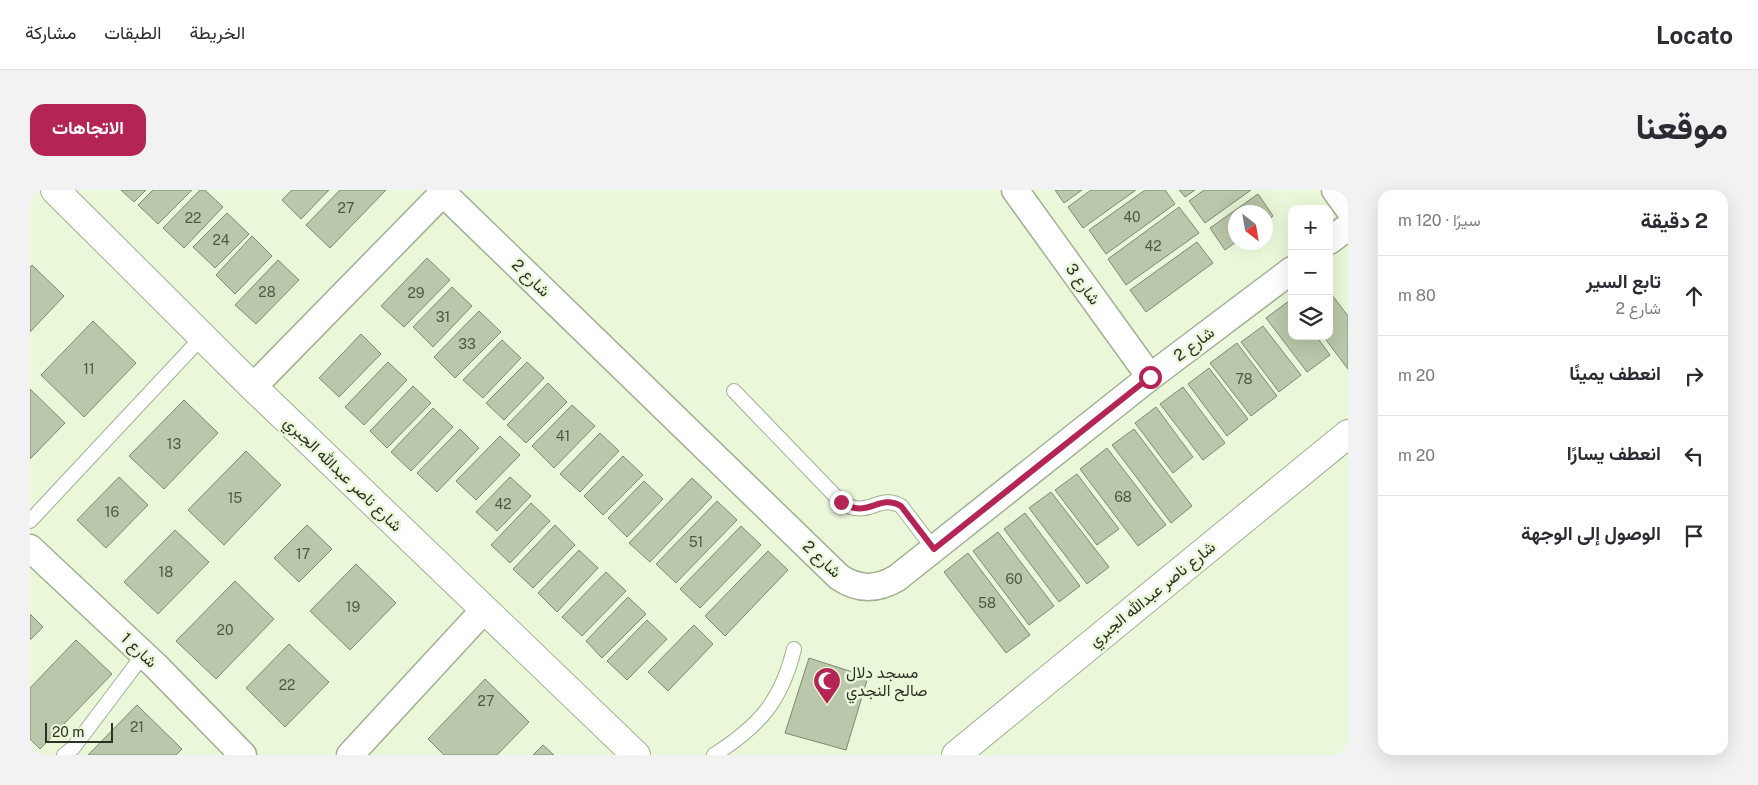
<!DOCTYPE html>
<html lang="ar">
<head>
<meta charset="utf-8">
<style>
	:root { --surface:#fff; --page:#f2f2f3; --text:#2b2b33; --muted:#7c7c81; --line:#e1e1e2; --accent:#b42555 }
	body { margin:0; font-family:"Public Sans",Vazirmatn,sans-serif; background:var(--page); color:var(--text); direction:rtl }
	.controls { position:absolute; right:15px; top:15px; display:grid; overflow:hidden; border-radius:10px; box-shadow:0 5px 20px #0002 }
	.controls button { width:45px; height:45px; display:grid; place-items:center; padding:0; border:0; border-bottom:1px solid var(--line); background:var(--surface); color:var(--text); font:25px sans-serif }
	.compass { position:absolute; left:1198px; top:15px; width:45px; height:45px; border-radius:50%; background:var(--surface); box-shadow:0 5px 20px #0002; rotate:149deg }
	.scale { position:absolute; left:15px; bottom:12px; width:68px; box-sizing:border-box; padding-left:5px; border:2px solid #2d3226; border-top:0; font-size:14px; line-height:18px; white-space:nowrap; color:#2d3226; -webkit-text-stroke:4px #eaf7d9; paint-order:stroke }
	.stop { position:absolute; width:15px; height:15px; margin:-11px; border:4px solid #b42555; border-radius:50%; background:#fff }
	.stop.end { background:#b42555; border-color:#fff; box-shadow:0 1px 5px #0008 }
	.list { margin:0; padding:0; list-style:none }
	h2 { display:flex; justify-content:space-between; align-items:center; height:65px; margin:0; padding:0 20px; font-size:21px }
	h2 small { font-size:16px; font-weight:400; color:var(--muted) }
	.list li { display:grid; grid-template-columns:32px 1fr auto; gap:15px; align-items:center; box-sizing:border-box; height:80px; padding:0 20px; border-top:1px solid var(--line) }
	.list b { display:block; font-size:19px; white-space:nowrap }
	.list p { margin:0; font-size:16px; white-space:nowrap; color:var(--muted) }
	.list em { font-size:16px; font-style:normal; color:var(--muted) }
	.icon { flex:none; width:28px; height:28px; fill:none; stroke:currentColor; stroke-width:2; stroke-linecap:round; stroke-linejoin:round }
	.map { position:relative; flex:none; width:1318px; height:565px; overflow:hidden; direction:ltr; border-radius:15px }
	header { display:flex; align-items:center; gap:30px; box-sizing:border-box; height:70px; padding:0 25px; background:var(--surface); border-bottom:1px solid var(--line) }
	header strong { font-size:24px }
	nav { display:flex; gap:28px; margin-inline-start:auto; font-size:18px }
	.intro { display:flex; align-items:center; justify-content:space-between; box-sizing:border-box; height:120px; padding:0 30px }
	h1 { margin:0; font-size:35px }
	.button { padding:12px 22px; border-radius:15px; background:var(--accent); color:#fff; font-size:18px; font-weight:700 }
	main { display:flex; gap:30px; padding:0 30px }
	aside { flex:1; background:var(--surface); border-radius:15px; box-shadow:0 5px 20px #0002 }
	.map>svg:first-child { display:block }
</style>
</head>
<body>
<header>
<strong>Locato</strong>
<nav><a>الخريطة</a><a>الطبقات</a><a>مشاركة</a></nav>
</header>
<div class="intro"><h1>موقعنا</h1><a class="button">الاتجاهات</a></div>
<main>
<aside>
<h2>2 دقيقة<small>سيرًا · 120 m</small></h2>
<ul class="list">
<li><svg class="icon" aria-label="ahead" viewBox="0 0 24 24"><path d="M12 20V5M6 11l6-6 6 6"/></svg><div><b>تابع السير</b><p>شارع 2</p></div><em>80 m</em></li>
<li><svg class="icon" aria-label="right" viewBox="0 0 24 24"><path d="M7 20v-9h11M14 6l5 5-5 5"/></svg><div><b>انعطف يمينًا</b></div><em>20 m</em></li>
<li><svg class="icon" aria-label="left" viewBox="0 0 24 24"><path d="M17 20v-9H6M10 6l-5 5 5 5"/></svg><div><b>انعطف يسارًا</b></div><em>20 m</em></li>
<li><svg class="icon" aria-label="arrive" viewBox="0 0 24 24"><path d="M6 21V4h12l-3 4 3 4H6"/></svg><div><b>الوصول إلى الوجهة</b></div></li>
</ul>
</aside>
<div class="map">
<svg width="1318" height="565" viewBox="0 0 1318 565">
	<rect width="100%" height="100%" fill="#eaf7d9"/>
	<path fill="#bac7aa" stroke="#7e8a6f" d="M91,0H116L104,12Z
		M123,0H162L128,34L108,15Z
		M170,0H175L193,17L154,58L133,38Z
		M262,0H299L271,29L252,10Z
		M310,0H356L300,58L276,35Z
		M1025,0H1052L1034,13Z
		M1061,0H1106L1053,38L1038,17Z
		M1115,0H1135L1145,14L1076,64L1059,40Z
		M1149,0H1165L1155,7Z
		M1174,0H1221L1175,33L1159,11Z
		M1228,4L1243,26L1236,32V22H1206V52L1195,60L1180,38Z
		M1149,17L1169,43L1096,95L1078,69Z
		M197,23L219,44L185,78L163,57Z
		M222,46L242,66L205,104L186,85Z
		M1167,52L1183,73L1116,122L1100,100Z
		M397,68L420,90L374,137L351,116Z
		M248,70L269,90L226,134L205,115Z
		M2,75L34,106L0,142V77Z
		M422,97L442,116L403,157L383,137Z
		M1299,101L1318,126V179L1293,146H1299Z
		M1259,111L1262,114V146H1286L1300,165L1277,182L1236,128Z
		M449,121L471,142L425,188L404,167Z
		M63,131L106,173L54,227L11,185Z
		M1233,136L1271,185L1249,202L1211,152Z
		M331,144L351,164L309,207L289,188Z
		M472,150L491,168L453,208L433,190Z
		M1207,153L1247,206L1221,226L1180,173Z
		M358,172L377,190L334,235L315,217Z
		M497,172L514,188L474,230L456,213Z
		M1179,178L1218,229L1197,246L1158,194Z
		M518,193L537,212L496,253L477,235Z
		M383,196L401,213L357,258L340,241Z
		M1153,197L1195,253L1173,270L1130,214Z
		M0,199L35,233L0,269Z
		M154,210L188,243L134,299L99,266Z
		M542,215L565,236L524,278L502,256Z
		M1126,217L1163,267L1143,283L1105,233Z
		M403,218L423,237L381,281L361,262Z
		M430,239L449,258L407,302L387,283Z
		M1104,239L1162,316L1141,333L1082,255Z
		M570,243L589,261L550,302L530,284Z
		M470,246L490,265L446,310L426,291Z
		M1077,258L1136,335L1108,356L1050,279Z
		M216,261L251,295L194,355L158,320Z
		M593,266L613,285L573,325L554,306Z
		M1047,284L1089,339L1067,355L1025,300Z
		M89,287L118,315L76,358L47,330Z
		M480,287L501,306L467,341L446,322Z
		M662,288L682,307L620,372L599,353Z
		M614,291L633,309L597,347L578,328Z
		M1021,302L1079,377L1057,394L999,318Z
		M687,311L707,330L646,393L626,374Z
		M501,313L520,331L480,373L461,355Z
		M995,323L1050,396L1029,412L974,339Z
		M277,335L302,359L269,392L244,368Z
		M525,335L545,355L503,398L483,379Z
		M711,336L731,355L670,418L650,399Z
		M145,340L179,372L128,424L94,392Z
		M968,342L1024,416L999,435L943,361Z
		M549,360L568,378L527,422L508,403Z
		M738,361L758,380L695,446L675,426Z
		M938,363L1000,445L976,463L914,382Z
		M326,374L366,413L320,460L280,421Z
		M576,382L596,401L552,446L532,427Z
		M205,391L244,429L186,489L146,451Z
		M598,407L616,424L572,468L556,451Z
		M0,424L13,437L0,450Z
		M617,430L637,449L597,490L577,471Z
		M664,435L683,454L638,501L618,482Z
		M46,450L82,484L10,559L0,549V498Z
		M259,454L299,492L255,537L216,498Z
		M779,468L838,487L816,560L755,543Z
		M455,489L499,532L467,565H414L398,549Z
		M107,515L152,559L146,565H58Z
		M513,555L524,565H503Z"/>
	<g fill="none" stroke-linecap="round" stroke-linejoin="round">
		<defs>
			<path id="service" d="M704,201L811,312C838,330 848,303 871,316L904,359
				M0,331L173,146
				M34,565L43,558L114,464
				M684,565C729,536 751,512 764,459"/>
			<path id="minor" d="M410,0L809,387C828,400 847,400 867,388L1120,187L1262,80
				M985,0L1120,187
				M1305,0L1318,18
				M1299,51L1318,37
				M223,197L413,3
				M0,358L126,476L213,565
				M320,565L454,420"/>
			<path id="tertiary" d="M25,0L223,197L606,565
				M926,565L1318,244"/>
		</defs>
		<use href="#service" stroke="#a3af93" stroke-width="16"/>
		<use href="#minor" stroke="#a3af93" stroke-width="29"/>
		<use href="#tertiary" stroke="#a3af93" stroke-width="30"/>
		<use href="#service" stroke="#fff" stroke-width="14"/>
		<use href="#minor" stroke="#fff" stroke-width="26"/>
		<use href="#tertiary" stroke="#fff" stroke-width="28"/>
	</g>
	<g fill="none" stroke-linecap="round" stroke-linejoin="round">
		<path stroke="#b42555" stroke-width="6" d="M811,312C838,330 848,303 871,316L904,359L1120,187"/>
	</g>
	<defs>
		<symbol id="mosque-pin" viewBox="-11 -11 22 30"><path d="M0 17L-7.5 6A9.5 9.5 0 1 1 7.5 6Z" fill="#b42555" stroke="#eaf7d9"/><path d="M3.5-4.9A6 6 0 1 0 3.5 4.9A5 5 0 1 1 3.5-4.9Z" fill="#fff"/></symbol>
	</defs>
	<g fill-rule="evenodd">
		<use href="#mosque-pin" x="781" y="475" width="32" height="43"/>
	</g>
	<g text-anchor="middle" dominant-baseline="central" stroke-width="5" stroke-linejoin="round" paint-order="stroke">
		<g font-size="14" fill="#505747">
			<text x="316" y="18">27</text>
			<text x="1102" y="27">40</text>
			<text x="163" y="28">22</text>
			<text x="191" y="50">24</text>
			<text x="1123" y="56">42</text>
			<text x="237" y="102">28</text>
			<text x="386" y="103">29</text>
			<text x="413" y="127">31</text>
			<text x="437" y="154">33</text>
			<text x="59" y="179">11</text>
			<text x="1214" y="189">78</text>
			<text x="533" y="246">41</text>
			<text x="144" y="254">13</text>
			<text x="1093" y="307">68</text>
			<text x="205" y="308">15</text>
			<text x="473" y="314">42</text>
			<text x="82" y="322">16</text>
			<text x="666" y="352">51</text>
			<text x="273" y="364">17</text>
			<text x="136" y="382">18</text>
			<text x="984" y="389">60</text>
			<text x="957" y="413">58</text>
			<text x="323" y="417">19</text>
			<text x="195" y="440">20</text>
			<text x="257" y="495">22</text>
			<text x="456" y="511">27</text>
			<text x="107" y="537">21</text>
		</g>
		<g font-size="16" fill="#2d3226" stroke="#eaf7d9">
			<text transform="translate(501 88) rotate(44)">شارع 2</text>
			<text transform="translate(1053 94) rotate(54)">شارع 3</text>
			<text transform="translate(1164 154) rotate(-37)">شارع 2</text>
			<text transform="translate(313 284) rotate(44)">شارع ناصر عبدالله الجبري</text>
			<text transform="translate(792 369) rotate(43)">شارع 2</text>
			<text transform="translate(1122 404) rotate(-39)">شارع ناصر عبدالله الجبري</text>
			<text transform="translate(109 460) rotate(43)">شارع 1</text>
		</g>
		<g font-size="16" fill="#2d3226" stroke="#eaf7d9" text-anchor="start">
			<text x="816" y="482">مسجد دلال<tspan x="816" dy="18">صالح النجدي</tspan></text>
		</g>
	</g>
</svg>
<div class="controls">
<button>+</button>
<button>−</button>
<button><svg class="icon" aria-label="layers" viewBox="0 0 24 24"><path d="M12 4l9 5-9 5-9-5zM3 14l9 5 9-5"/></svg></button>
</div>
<svg class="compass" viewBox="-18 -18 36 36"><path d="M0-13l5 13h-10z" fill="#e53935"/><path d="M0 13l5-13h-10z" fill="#7c7c81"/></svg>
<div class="scale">20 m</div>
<div class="stop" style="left:1120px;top:187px"></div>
<div class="stop end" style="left:811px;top:312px"></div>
</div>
</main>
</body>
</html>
